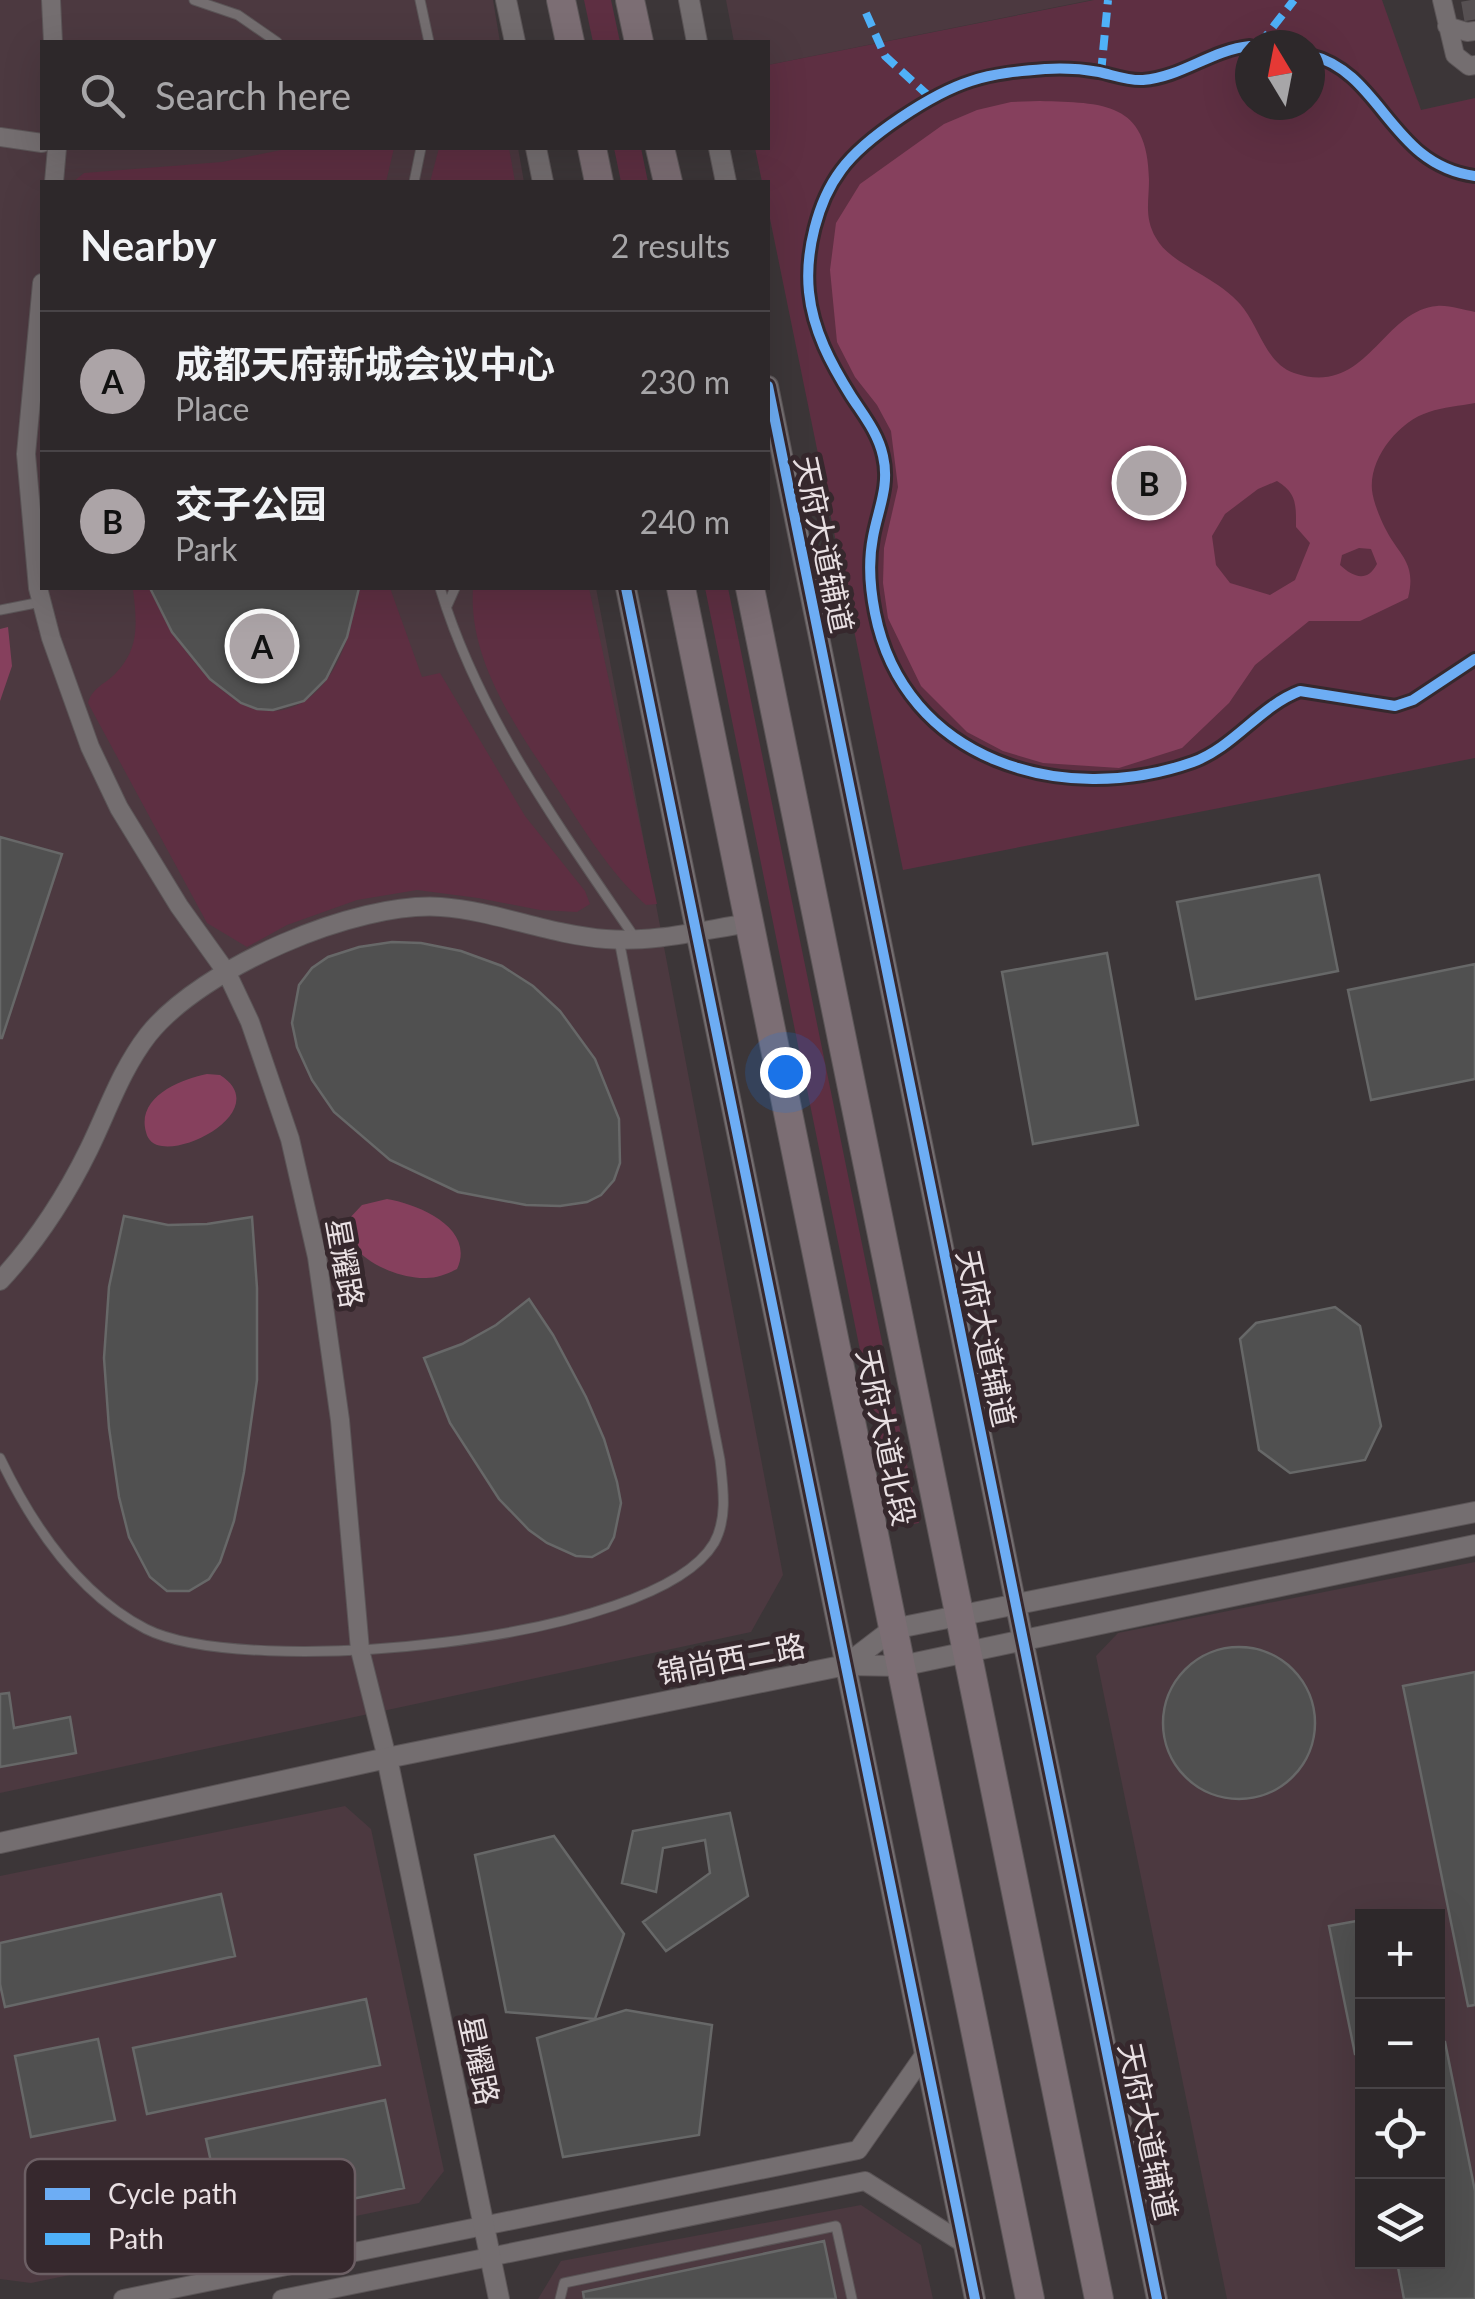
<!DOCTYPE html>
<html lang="en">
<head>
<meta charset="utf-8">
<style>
	:root { --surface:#2d282a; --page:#353032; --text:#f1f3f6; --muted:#a7a6a8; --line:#484447; --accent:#aca4a7 }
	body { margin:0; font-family:Lato,"Noto Sans SC",sans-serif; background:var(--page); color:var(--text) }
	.controls { position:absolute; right:30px; bottom:30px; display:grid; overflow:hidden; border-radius:0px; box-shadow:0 10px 40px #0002 }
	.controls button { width:90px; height:90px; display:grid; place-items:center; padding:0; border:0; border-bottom:2px solid var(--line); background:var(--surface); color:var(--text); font:50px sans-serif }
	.compass { position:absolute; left:1235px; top:30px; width:90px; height:90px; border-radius:50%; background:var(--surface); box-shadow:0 10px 40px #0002; rotate:350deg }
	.you { position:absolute; left:785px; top:1072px; width:35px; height:35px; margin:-25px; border:8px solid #fff; border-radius:50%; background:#1a73e8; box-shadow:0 0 0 15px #1a73e833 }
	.badge { display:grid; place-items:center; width:65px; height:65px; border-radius:50%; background:var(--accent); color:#111; font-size:32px; font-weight:700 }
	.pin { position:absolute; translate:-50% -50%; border:5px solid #fff; box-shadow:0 2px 10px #0006 }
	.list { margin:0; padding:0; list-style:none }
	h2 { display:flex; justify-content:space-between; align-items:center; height:130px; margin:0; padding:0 40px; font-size:42px }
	h2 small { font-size:32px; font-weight:400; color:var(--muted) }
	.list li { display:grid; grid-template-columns:65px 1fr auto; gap:30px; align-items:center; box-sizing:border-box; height:140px; padding:0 40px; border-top:2px solid var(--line) }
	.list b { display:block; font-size:38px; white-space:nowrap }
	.list p { margin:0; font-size:32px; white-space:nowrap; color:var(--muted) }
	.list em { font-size:32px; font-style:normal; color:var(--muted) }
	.icon { flex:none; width:55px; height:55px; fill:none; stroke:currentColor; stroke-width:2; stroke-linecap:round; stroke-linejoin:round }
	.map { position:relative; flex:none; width:1475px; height:2299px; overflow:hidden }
	.search { position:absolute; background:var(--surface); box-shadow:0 10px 40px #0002; left:40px; top:40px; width:730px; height:110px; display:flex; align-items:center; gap:25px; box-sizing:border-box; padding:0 35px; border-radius:0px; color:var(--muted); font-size:38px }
	.panel { position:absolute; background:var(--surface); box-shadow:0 10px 40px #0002; left:40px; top:180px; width:730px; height:410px; border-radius:0px }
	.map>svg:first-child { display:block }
</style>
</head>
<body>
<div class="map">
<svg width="1475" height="2299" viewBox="0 0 1475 2299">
	<rect width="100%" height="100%" fill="#3c3638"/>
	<path fill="#4c3940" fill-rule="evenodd" d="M0,0H493L500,42H42V148H518L524,182H42V588H596L783,1575L751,1632L0,1793Z
		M726,0H1091L768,65V42H734Z
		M1475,1562V2299H1227L1096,1656L1118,1633ZM1362,1916H1438V2262H1362Z
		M345,1806L371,1829L444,2171L419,2203L31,2283L0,2279V1876Z
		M861,2205L921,2245L933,2299H538L561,2261Z"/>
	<path fill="#5e2f42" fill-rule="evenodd" d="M584,0H611L620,42H593Z
		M1094,0H1382L1421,110L1475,98V758L903,870L768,209V182H762L755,148H768V65ZM1250,45H1310V105H1250Z
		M291,148H394L386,182H73L84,173L222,162Z
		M439,148H509L515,182H430Z
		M614,148H641L648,182H621Z
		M150,588C172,642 247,756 316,692C343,667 353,623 359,588H390L422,677L440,673L525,816L585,891L590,904L577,912L540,910L478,898L417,890L357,900L287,925L247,947L207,923L88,703C92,688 105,684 115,674C140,649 137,622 133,590Z
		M473,588H589L657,904L646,905C609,872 585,831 558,790C518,730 468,662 473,588Z
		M705,588H728L919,1523L896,1527Z"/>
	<path fill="#86405d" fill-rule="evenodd" d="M1040,101C1103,103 1148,101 1149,180C1149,202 1144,217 1156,238C1170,265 1222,278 1244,309C1260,330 1267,364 1294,373C1367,398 1381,311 1437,306C1449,305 1464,310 1475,312V403C1460,406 1443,407 1429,412C1399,421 1369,458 1372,490C1373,501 1380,518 1385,528C1399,556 1417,562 1408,598L1360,621H1309L1255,665L1229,703L1182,748L1119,768L1043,763L1003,751L967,732L921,686L888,618L883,583L884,548L898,487L891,431L877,405L855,377L837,342L830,270L836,223L860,184L944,124L977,110L1011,102ZM1277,481C1297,493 1296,505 1296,527L1310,543L1295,580L1270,595L1230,583L1216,565L1212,536L1225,514L1258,489ZM1359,548L1371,549L1377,564C1367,583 1353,577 1340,565L1342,555Z
		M8,627L12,666L0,701V629Z
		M207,1074L220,1075C269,1106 196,1151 162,1146C154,1145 148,1141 146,1132C136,1097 181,1079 207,1074Z
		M387,1199C418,1204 476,1228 457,1269C447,1274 437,1278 426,1278C396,1279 345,1257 346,1222L362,1205Z"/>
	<path fill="#505050" stroke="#676868" stroke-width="2.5" d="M150,588H359L347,637L326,679L304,701L273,710L257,709L241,703L210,679L172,632Z
		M0,837L62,854L2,1038H0Z
		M1319,875L1338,971L1196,999L1177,902Z
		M392,942L421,943L461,951L502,966L533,986L560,1011L595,1059L619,1119L620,1163L614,1180L601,1195L587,1202L560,1206L526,1205L458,1192L390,1160L334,1112L312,1080L297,1047L292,1023L299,985L312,968L328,957L359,947Z
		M1107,953L1138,1125L1033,1144L1002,972Z
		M1475,964V1079L1371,1100L1348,990Z
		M124,1216L168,1225L207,1224L252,1217L257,1288V1380L244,1472L234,1521L220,1562L209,1579L189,1591H167L150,1577L129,1537L119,1497L109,1428L104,1358L109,1287Z
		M529,1299L553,1335L586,1397L604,1439L617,1482L621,1503L614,1537L608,1548L592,1557L576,1556L547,1543L529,1530L499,1499L450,1423L424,1358L462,1344L496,1325Z
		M1335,1307L1360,1326L1381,1426L1365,1460L1290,1473L1259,1450L1240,1339L1256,1323Z
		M1163 1723a76 76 0 1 1 152 0a76 76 0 1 1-152 0Z
		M1475,1672V2005L1468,2006L1403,1686Z
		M9,1693L14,1728L70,1717L76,1753L0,1767V1694Z
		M730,1813L748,1896L666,1951L643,1922L710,1873L705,1840L663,1848L656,1892L622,1883L633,1831Z
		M554,1836L624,1934L595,2019L506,2012L475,1855Z
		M221,1894L235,1956L5,2007L0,1984V1943Z
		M1362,1920V2054H1355L1329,1926Z
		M366,1999L380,2065L147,2114L133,2048Z
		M626,2010L712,2025L699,2135L563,2157L537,2038Z
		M98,2039L115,2120L31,2137L15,2056Z
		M1438,2042H1445L1475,2191V2299H1404L1397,2262H1438Z
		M385,2100L404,2188L225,2226L206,2139Z
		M824,2241L836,2299H584L583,2292Z"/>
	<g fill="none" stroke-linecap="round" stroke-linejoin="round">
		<path stroke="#565052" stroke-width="20" stroke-dasharray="20 10" stroke-linecap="butt" d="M1471,0L1475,24"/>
		<defs>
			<path id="service" d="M194,0L238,15L277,42
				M420,0L429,42
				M414,182L421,148
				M440,588C479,717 560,828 635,938
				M447,606L455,588
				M0,610L41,602
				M0,1458C32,1525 78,1594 146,1629C245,1679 655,1643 714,1543C728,1518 723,1487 720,1460L619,940
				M560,2299L564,2283L836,2226L852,2299"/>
			<path id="minor" d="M51,0L53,42
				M1442,0L1455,55L1469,66L1475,65
				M1447,26L1467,32L1475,31
				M0,137L42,143
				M54,182L57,148
				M42,283L26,454L38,588L51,638L90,747L119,808L179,906L227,973L250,1022L290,1139L317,1257L329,1342L340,1420L360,1650L387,1758
				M0,1281C37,1241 65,1198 89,1149C108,1110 121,1070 148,1035C201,968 356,901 441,907C496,911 550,935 606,939C653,943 703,930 750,923
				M123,2299L858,2150L925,2054
				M282,2299L865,2181L963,2243"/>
			<path id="tertiary" d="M506,0L515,42
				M689,0L697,42
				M536,148L543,182
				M719,148L726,182
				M768,386L1157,2299
				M626,588L975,2299
				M846,1665L893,1629L1475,1512
				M387,1758L499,2299
				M0,1843L387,1758L846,1665L901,1666L1475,1545"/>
			<path id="primary" d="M561,0L570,42
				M630,0L639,42
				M592,148L599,182
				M660,148L668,182
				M681,588L1030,2299
				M750,588L1099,2299"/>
		</defs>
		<use href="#service" stroke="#5b5557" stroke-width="11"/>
		<use href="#minor" stroke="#5b5557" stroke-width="20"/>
		<use href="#tertiary" stroke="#5b5557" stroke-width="22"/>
		<use href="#primary" stroke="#5b5557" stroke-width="30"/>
		<use href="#service" stroke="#746e70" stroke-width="9"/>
		<use href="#minor" stroke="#746e70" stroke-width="18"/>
		<use href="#tertiary" stroke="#746e70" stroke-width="20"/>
		<use href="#primary" stroke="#7c6e74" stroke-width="28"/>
		<path stroke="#4fb1f8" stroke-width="8" stroke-dasharray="15 8" stroke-linecap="butt" d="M866,13L885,56L932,99
			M1259,45L1294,0
			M1101,73L1108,0"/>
		<defs>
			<path id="cycleway" d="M1250,46C1211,50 1182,77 1143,80C1129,81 1113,75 1099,72C1082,69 1063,68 1046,69C1021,71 995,73 971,81C933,93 865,137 841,170C817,202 805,253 809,292C813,331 831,364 851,396C864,416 878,433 883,456C890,486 878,509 873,537C868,562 870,588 875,613C904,761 1063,808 1193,762C1234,747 1260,706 1300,691L1395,706L1413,700L1475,659
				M1310,55C1382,72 1390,165 1475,176
				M768,386L1157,2299
				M626,588L975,2299"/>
		</defs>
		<use href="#cycleway" stroke="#36282d" stroke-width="16"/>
		<use href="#cycleway" stroke="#6dadf4" stroke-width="10"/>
	</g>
	<g text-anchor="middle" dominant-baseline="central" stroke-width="10" stroke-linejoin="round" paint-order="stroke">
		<g font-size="30" fill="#e9e0e3" stroke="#36282d">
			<text transform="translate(825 544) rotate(78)">天府大道辅道</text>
			<text transform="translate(346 1263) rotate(80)">星耀路</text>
			<text transform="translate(987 1338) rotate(78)">天府大道辅道</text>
			<text transform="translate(887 1437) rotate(78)">天府大道北段</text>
			<text transform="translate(731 1658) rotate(-11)">锦尚西二路</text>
			<text transform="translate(480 2060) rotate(78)">星耀路</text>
			<text transform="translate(1149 2131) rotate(78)">天府大道辅道</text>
		</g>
	</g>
	<rect x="25" y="2159" width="330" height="115" rx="15" fill="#36282d" stroke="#6c5f64" stroke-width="2.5"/>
	<rect x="45" y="2188" width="45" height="12" fill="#6dadf4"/>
	<rect x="45" y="2233" width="45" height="12" fill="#4fb1f8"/>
	<g font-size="28" fill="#e9e0e3">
		<text x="108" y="2204">Cycle path</text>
		<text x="108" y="2249">Path</text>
	</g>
</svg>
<div class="controls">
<button>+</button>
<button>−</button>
<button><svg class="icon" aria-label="locate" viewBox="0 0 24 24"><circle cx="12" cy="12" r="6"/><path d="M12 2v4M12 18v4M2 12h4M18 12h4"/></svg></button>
<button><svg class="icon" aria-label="layers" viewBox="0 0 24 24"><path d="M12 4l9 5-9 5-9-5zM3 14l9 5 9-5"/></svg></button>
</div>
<svg class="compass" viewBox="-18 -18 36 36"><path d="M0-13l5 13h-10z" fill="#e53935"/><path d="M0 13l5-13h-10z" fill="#a7a6a8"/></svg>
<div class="you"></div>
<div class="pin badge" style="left:262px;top:646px">A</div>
<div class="pin badge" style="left:1149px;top:483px">B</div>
<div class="search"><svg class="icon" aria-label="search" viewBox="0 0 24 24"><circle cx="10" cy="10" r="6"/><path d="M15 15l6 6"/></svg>Search here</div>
<section class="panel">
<h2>Nearby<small>2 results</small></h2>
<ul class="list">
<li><span class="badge">A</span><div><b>成都天府新城会议中心</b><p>Place</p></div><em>230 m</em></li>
<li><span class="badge">B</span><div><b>交子公园</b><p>Park</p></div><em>240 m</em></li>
</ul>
</section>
</div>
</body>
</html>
